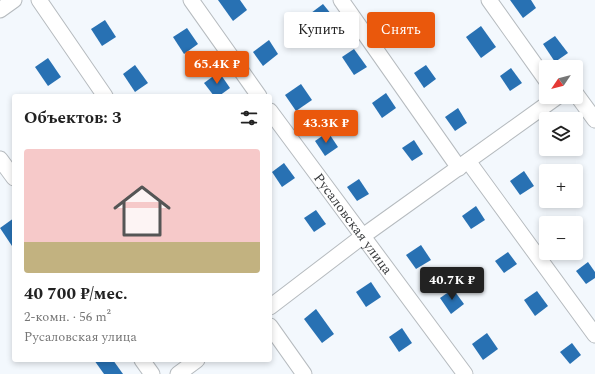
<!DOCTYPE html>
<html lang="ru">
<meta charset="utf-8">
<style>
body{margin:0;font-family:Spectral,serif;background:#f6f6f6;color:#222;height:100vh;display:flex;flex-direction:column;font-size:15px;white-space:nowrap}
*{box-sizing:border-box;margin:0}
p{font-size:13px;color:#767676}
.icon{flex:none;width:22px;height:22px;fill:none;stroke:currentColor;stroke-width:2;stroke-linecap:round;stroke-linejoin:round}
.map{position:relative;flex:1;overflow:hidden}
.drawer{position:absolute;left:12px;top:94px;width:260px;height:268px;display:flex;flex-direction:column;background:#fff;border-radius:4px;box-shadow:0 2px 6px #0003}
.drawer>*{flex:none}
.top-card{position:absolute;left:284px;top:12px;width:251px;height:36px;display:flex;gap:8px}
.needle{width:26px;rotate:235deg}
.fabs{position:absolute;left:539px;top:60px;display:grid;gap:8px}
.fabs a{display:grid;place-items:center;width:44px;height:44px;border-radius:4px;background:#fff;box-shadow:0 2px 6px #0003;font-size:20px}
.price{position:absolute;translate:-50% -34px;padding:0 9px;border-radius:4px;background:#ea580c;color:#fff;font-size:13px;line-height:26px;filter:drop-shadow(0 1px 2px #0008)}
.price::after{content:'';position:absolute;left:50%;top:24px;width:12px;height:9px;margin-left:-6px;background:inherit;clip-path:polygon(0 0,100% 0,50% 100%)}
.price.selected{background:#222;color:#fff}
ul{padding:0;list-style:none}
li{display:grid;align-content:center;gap:8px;height:212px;padding:0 12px}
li+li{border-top:1px solid #e0e0e0}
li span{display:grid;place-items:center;height:124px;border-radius:4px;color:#555}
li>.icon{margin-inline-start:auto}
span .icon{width:72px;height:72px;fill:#fffc;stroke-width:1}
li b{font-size:17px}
h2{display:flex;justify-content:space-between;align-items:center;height:48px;padding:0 12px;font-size:17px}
.tag{padding:0 14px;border-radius:4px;background:#fff;box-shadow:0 2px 6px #0003;font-size:14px;line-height:36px}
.tag.selected{background:#ea580c;color:#fff}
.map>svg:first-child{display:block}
.building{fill:#2871b3}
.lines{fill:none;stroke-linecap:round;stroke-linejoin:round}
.minor-casing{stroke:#b6bbbf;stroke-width:17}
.minor{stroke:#fff;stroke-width:15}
.labels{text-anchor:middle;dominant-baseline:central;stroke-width:4;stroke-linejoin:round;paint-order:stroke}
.street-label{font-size:14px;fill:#383a3c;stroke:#fff}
</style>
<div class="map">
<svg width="595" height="374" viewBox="0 0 595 374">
<rect width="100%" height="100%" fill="#f3f8fd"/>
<g class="building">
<path d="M218 0H240L247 10 233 21Z"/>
<path d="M510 0H531L536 8 523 18Z"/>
<path d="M323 4 336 20 323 29 311 13Z"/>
<path d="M105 20 116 37 102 46 91 29Z"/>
<path d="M481 26 496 47 481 58 466 37Z"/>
<path d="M187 28 198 44 184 54 173 37Z"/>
<path d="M555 36 568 53 555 62 543 44Z"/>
<path d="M269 40 278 54 263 66 253 52Z"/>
<path d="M354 49 367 67 354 75 342 57Z"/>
<path d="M48 58 61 77 48 86 35 67Z"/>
<path d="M135 65 148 83 135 92 123 74Z"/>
<path d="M426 65 436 79 424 88 414 73Z"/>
<path d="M511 68 522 83 510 91 500 76Z"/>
<path d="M219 72 230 88 219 96H214L204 83Z"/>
<path d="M301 84 312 100 296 111 285 95Z"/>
<path d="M386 93 396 108 382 118 372 103Z"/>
<path d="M458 108 467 123 455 131 445 117Z"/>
<path d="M328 132 338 147 325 156 315 141Z"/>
<path d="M414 140 423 154 412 161 402 148Z"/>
<path d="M284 163 295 178 282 187 272 172Z"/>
<path d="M524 171 534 186 520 195 510 181Z"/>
<path d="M359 179 369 194 357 201 347 187Z"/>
<path d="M476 206 485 220 471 229 462 216Z"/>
<path d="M316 210 326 224 314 232 304 218Z"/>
<path d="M14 218V249L0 228Z"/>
<path d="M421 245 431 260 416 269 406 255Z"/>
<path d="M508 252 517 264 504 273 495 261Z"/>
<path d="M588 262 595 272V278L586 284 576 271Z"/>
<path d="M371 282 381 297 366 307 356 292Z"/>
<path d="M453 289 464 304 451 314 440 298Z"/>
<path d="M537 291 548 306 535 316 524 300Z"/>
<path d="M316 309 334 334 322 343 304 319Z"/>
<path d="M402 328 412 343 399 352 389 337Z"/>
<path d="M487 333 498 349 483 360 472 344Z"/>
<path d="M572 343 581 355 570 364 560 352Z"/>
<path d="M94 360H113L123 374H104Z"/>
</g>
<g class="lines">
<g class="minor-casing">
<g id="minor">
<path d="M39 0 105 96"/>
<path d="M191 0 259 96"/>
<path d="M341 0 459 168"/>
<path d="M489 0 546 80"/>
<path d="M0 10 14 0"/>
<path d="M576 94 595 120"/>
<path id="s1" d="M270 111 465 374"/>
<path d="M0 159 14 178"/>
<path d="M468 161 595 335"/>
<path d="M270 307 363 236 557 97"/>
<path d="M270 326 304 374"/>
<path d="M142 360 152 374"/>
<path d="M178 374 197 360"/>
</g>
</g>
<use href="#minor" class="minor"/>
</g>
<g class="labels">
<g class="street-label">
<text stroke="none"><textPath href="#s1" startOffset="140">Русаловская улица</textPath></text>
</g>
</g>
</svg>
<div class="fabs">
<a><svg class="needle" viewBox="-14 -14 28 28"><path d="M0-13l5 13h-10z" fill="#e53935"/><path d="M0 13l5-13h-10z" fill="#767676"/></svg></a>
<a><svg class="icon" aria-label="layers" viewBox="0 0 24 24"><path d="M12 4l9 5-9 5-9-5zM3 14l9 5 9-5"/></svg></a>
<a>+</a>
<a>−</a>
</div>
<b class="price" style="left:217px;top:85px">65.4K ₽</b>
<b class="price" style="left:326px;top:144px">43.3K ₽</b>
<b class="price selected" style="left:452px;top:301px">40.7K ₽</b>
<div class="top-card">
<a class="tag">Купить</a>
<a class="tag selected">Снять</a>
</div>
<section class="drawer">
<h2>Объектов: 3<svg class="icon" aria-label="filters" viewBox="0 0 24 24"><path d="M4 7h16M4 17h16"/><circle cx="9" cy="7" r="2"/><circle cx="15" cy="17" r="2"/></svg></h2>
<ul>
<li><span style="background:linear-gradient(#f6c9c9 75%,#c2b280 0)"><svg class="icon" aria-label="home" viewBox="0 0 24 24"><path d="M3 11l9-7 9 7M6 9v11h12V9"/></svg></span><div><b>40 700 ₽/мес.</b><p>2-комн. · 56 m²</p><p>Русаловская улица</p></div></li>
</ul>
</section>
</div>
